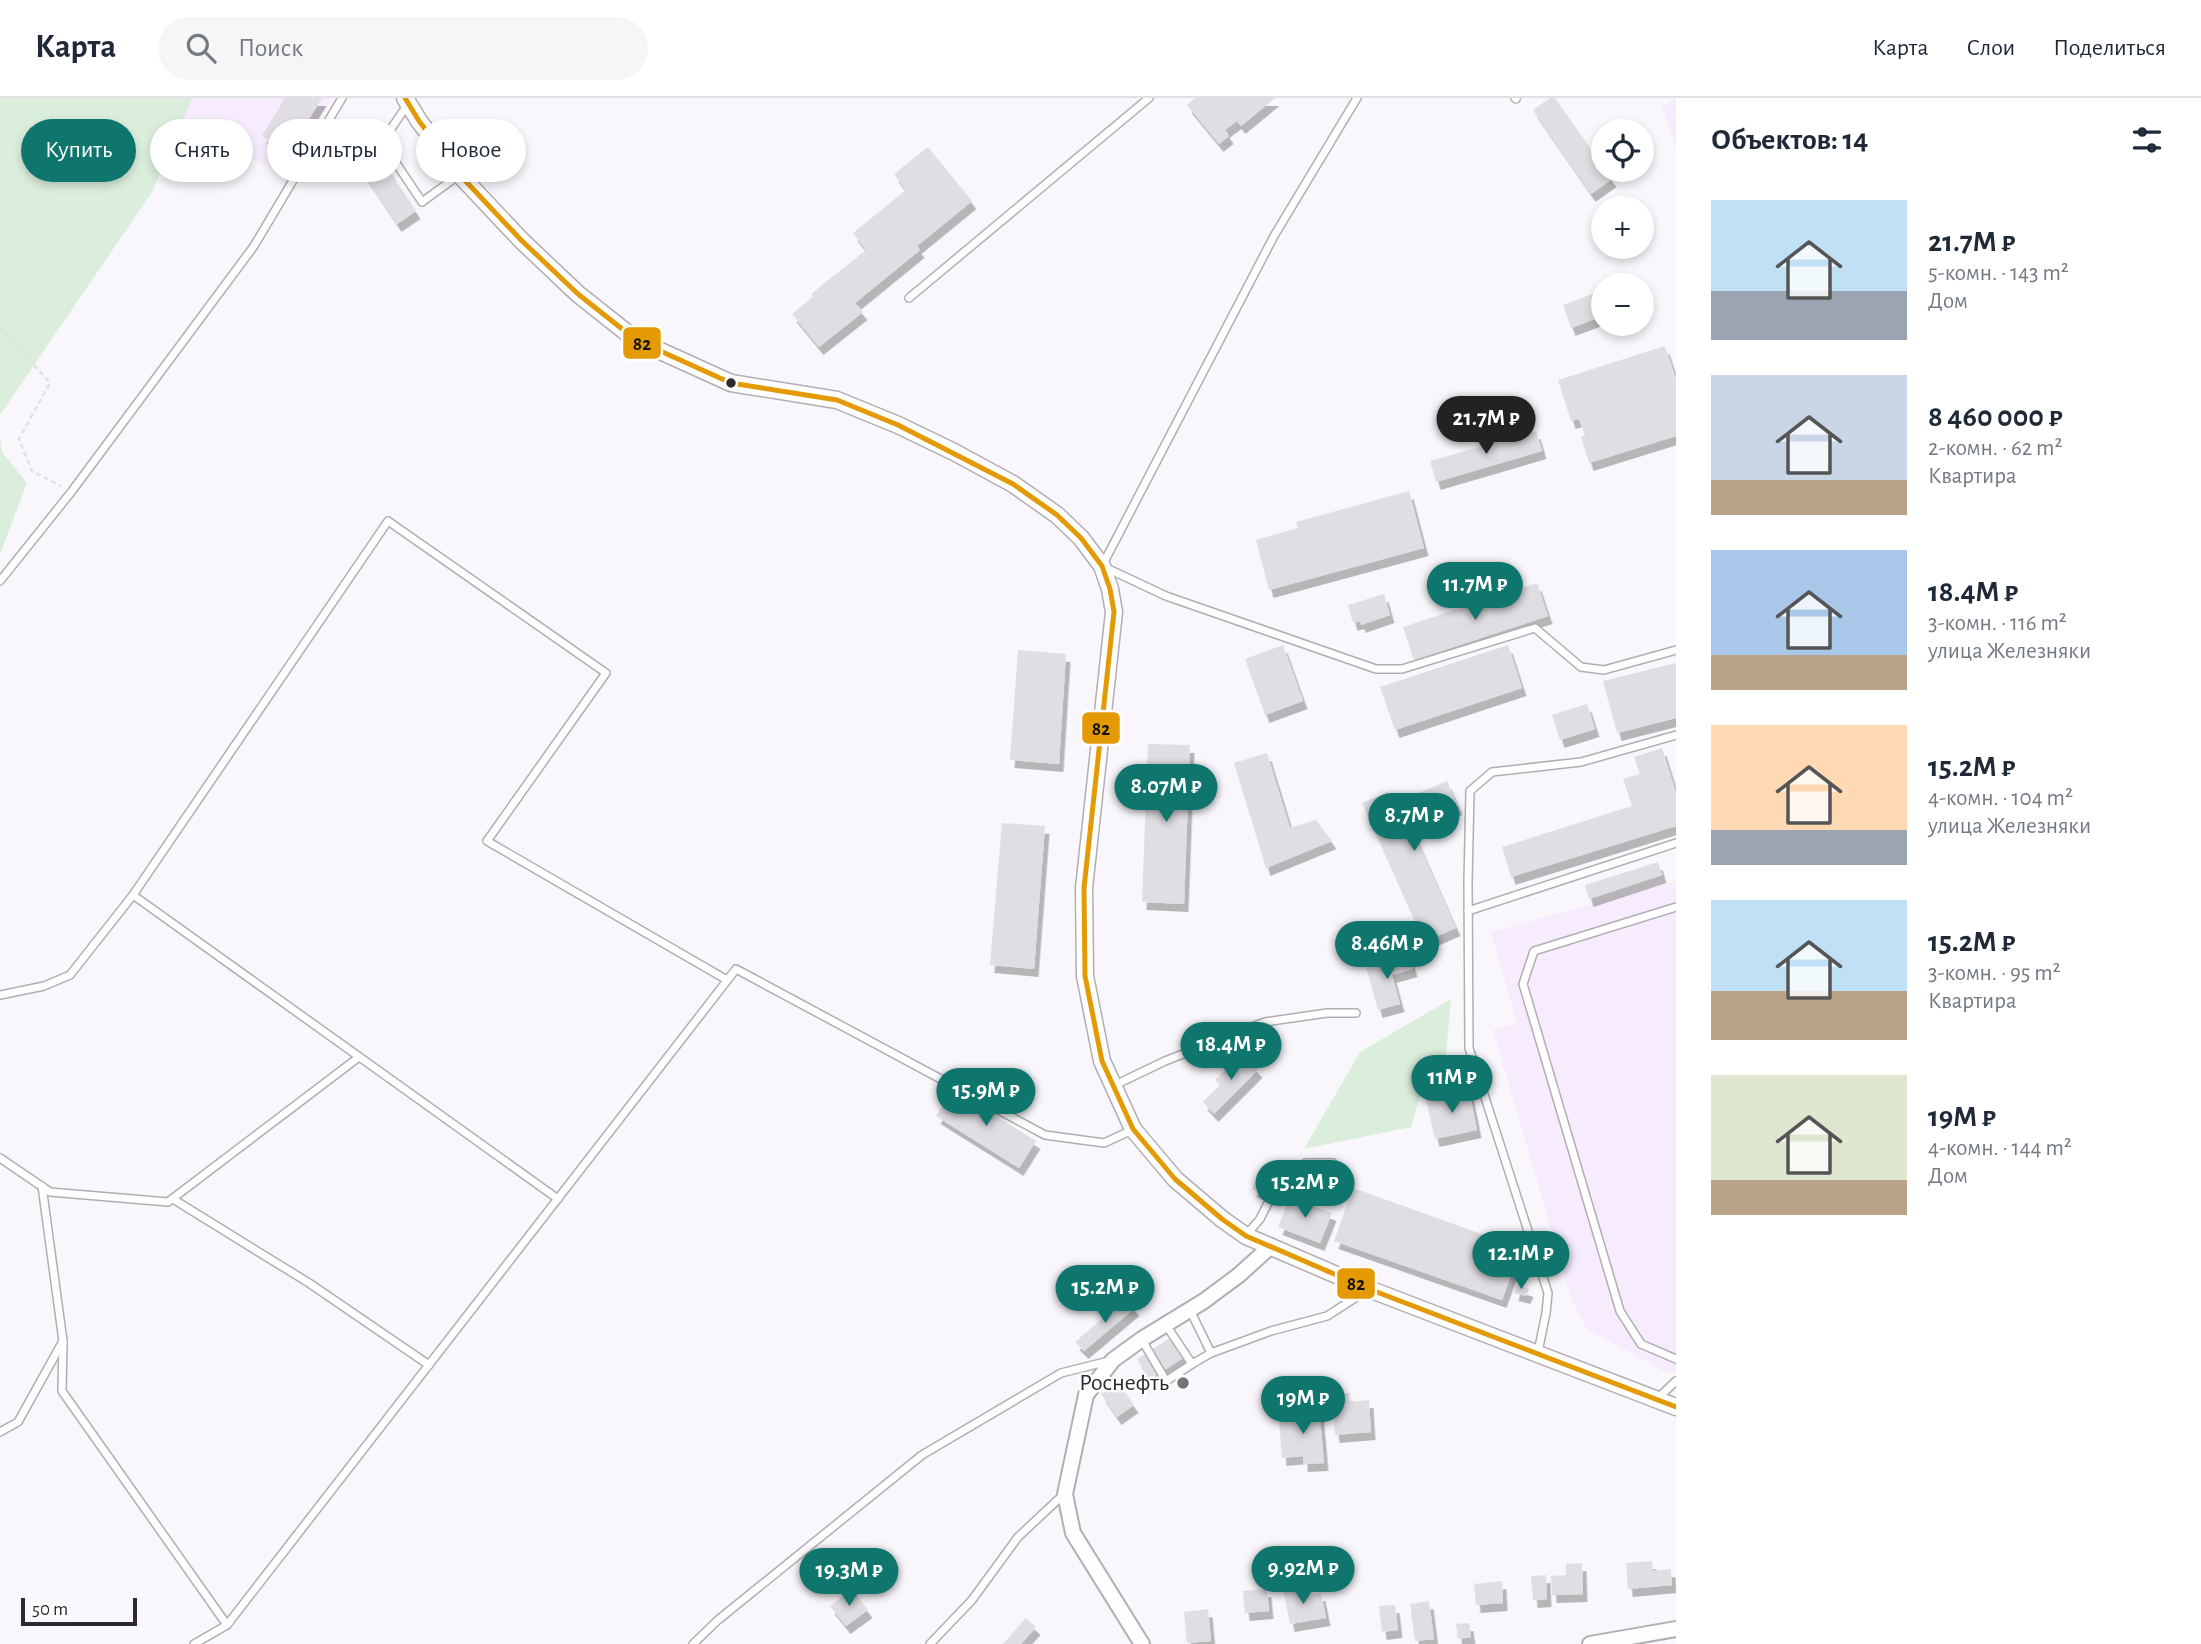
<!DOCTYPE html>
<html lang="ru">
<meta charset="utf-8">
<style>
body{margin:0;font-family:"Alegreya Sans",sans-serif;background:#f6f6f7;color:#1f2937;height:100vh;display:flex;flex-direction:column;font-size:26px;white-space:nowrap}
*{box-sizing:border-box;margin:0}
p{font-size:23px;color:#747a83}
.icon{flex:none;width:38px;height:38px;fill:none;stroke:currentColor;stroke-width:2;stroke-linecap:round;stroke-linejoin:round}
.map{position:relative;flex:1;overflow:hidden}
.details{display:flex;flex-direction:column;background:#fff;width:525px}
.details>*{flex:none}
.guide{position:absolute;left:21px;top:21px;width:665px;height:63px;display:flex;gap:14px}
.tools{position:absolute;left:1591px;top:21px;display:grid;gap:14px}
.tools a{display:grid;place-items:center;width:63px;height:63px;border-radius:50%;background:#fff;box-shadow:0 4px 10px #0003;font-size:35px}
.scale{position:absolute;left:21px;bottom:18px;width:116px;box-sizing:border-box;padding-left:7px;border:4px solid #2f2a31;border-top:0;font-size:19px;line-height:24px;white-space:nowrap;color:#2f2a31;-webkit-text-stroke:5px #fff;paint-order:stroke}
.price{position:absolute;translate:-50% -60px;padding:0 16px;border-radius:24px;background:#0f766e;color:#fff;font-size:23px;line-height:46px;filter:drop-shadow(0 2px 4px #0008)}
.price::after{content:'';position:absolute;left:50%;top:42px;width:21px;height:16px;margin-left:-10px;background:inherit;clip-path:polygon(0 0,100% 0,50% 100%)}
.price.on{background:#222;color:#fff}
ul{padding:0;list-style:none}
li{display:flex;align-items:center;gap:21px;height:175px;padding:0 35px}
li span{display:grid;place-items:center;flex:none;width:196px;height:140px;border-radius:0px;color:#555}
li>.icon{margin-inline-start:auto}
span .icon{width:84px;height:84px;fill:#fffc;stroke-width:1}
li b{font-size:30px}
h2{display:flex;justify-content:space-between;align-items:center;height:84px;padding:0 35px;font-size:30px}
.chip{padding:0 24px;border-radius:32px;background:#fff;box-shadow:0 4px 10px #0003;font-size:24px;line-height:63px}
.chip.on{background:#0f766e;color:#fff}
header{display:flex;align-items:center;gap:42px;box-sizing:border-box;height:98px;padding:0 35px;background:#fff;border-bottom:2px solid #e0e1e3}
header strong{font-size:33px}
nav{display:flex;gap:38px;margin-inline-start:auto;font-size:24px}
.search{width:490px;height:63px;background:#f6f6f7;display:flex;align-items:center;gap:18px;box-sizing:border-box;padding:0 24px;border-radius:38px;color:#747a83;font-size:26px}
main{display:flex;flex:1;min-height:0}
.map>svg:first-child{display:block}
.built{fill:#f6ecfd}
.green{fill:#dbeedc}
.building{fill:#e1dee3;filter:url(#shadow)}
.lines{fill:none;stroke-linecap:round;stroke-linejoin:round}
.service-casing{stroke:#b1aeb3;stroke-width:10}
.minor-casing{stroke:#b1aeb3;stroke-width:18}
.tertiary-casing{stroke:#b1aeb3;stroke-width:19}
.path{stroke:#e1e0e2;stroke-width:2.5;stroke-dasharray:5 3.5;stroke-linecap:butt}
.service{stroke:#fefefe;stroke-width:7}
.minor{stroke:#fefefe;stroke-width:14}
.tertiary{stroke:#fefefe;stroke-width:16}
.bus-1-casing{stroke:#fff;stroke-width:10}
.bus-1{stroke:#e39a05;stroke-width:5}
.bus-dot{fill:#2f2a31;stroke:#fff;stroke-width:2.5}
.poi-dot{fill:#767278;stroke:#fff;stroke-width:2.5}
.labels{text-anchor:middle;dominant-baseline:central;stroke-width:5;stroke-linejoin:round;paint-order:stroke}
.poi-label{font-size:24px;fill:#2f2a31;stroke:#fff;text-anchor:end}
.line-badge{stroke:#fff;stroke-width:2.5}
.pale-badge-label{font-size:19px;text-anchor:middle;font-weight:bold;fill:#111}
</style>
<header>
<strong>Карта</strong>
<div class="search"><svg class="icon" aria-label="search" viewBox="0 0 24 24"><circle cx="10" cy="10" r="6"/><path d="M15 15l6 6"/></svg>Поиск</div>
<nav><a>Карта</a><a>Слои</a><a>Поделиться</a></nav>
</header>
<main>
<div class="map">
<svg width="1676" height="1546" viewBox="0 0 1676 1546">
<defs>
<filter id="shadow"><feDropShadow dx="4.5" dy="8" stdDeviation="0" flood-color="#0004"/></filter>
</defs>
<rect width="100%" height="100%" fill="#f9f7fb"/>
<g class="built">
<path d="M184 0H332L284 76 170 22Z"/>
<path d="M1674 0H1676V50L1662 10Z"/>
<path d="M1676 783V1276L1668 1275 1587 1231 1572 1202 1493 932 1517 925 1491 834Z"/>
</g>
<g class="green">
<path d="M0 0H192L152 94 0 317Z"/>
<path d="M0 338 2 354 27 385 0 456Z"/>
<path d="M1451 901 1443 990 1420 998 1411 1029 1304 1051 1360 954Z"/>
</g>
<g class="building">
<path d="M285 0H322L289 54 262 38Z"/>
<path d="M1195 0H1275L1241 28 1237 23 1225 32 1229 38 1219 46 1187 7Z"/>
<path d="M1550 0H1555L1603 68V72H1605L1612 81 1591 96 1533 12Z"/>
<path d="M360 28 416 113 397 126 340 41Z"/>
<path d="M928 49 972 103 917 148 920 152 855 205 863 214 819 249 792 216 813 199 811 196 866 152 853 135 906 92 894 76Z"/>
<path d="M1631 182 1633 187H1617Z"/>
<path d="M1603 192V218L1571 230 1563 207Z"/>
<path d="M1665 248 1676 281V338L1589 365 1581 339 1585 338 1579 321 1571 323 1558 282Z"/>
<path d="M1536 333 1542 353 1436 384 1430 363Z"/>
<path d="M1409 393 1424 450 1269 492 1256 442 1298 430 1296 424Z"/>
<path d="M1537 485 1548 518 1414 562 1403 529Z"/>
<path d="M1384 496 1390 517 1361 527 1360 523 1353 525 1348 507Z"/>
<path d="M1283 547 1303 603 1265 617 1245 561Z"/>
<path d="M1508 547 1522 590 1395 632 1380 589Z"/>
<path d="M1018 552 1066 556 1059 666 1010 662Z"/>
<path d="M1676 565V620L1617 635 1603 583Z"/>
<path d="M1587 606 1595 631 1560 642 1552 617Z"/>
<path d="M1148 646 1190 647 1184 806 1142 804Z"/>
<path d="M1662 650 1676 695V728L1511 779 1502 749 1632 708 1623 681 1640 676 1634 659Z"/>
<path d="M1267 655 1290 730 1316 722 1332 743 1266 770 1234 665Z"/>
<path d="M1447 683 1458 709 1411 729 1456 830 1424 844 1362 705 1388 694 1393 706Z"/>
<path d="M1002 725 1045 728 1034 871 990 867Z"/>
<path d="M1658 764 1662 777 1589 801 1585 787Z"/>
<path d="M1409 857 1413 871 1392 877 1400 906 1378 912 1366 869Z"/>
<path d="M1242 955 1258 972 1214 1016 1203 1004 1220 987 1215 982Z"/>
<path d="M953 991 1036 1043 1019 1070 936 1018Z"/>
<path d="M1469 992 1477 1032 1435 1041 1426 1002Z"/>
<path d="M1259 1074 1273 1080 1266 1097 1252 1091Z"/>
<path d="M1353 1090 1521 1150 1502 1202 1334 1143Z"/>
<path d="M1290 1099 1332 1115 1320 1145 1278 1129Z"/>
<path d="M1516 1187 1529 1191 1526 1198 1514 1195Z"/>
<path d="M1126 1200 1135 1210 1084 1253 1075 1244Z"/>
<path d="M1175 1237 1188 1257 1150 1281 1137 1261Z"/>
<path d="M1118 1284 1134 1307 1117 1319 1101 1296Z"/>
<path d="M1349 1295 1350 1304 1369 1302 1371 1334 1335 1337 1331 1296Z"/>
<path d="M1319 1309 1324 1365 1303 1366V1358L1282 1360 1279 1321 1299 1319V1310Z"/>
<path d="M1652 1463 1653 1473 1671 1471 1672 1487 1628 1491 1626 1465Z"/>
<path d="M1582 1465 1583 1496 1552 1497 1551 1478 1566 1477V1466Z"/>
<path d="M1546 1477 1547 1501 1533 1502 1531 1478Z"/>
<path d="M1502 1483 1503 1505 1476 1507 1474 1486Z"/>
<path d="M1299 1488 1301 1499 1321 1495 1326 1520 1290 1526 1283 1491Z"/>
<path d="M852 1491 868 1512 846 1528 830 1508Z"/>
<path d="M1267 1491 1269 1513 1245 1515 1243 1493Z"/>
<path d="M1429 1503 1434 1541 1415 1543 1410 1506Z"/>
<path d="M1395 1507 1398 1532 1382 1534 1379 1508Z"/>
<path d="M1208 1511 1211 1543 1187 1545 1184 1514Z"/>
<path d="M1026 1520 1036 1529 1021 1546H1003Z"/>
<path d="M1469 1525 1471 1539 1458 1541 1456 1526Z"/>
</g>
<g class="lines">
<g class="service-casing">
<g id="service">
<path d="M1357 0 1274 138 1102 468 1166 498 1376 571H1402L1535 530 1581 569 1604 572 1676 552"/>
<path d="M1515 0 1516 1"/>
<path d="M408 6 382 44 422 104 459 77"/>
<path d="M909 200 1149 0"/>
<path d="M0 483 72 393 254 148 342 0"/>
<path d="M1676 809 1534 853 1523 886 1620 1213 1641 1246 1676 1261"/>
<path d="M1468 813 1676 745"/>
<path d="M0 897 44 888 70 877 133 797"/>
<path d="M1113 988 1165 963 1265 924 1327 915H1356"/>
<path d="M0 1060 50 1094 168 1104 359 959"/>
<path d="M42 1088 63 1243 62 1293 227 1527"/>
<path d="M173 1101 309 1185 429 1267"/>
<path d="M558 1101 133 797 388 423 606 575 487 743 727 882"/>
<path d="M1246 1137 1260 1121 1280 1081 1306 1065H1333"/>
<path d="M1190 1212 1211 1255"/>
<path d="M1166 1227 1192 1266 1211 1255 1271 1233 1327 1218 1369 1191"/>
<path d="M1142 1242 1166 1283 1192 1266"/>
<path d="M1538 1254 1546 1215 1548 1195 1469 950 1468 784 1470 693 1492 674 1581 664 1676 637"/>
<path d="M1657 1301 1676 1283"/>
<path d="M0 1334 18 1324 63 1243"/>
<path d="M194 1546 227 1527 736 871 1045 1037 1104 1045 1132 1032"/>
<path d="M693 1546 718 1522 922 1357 1061 1275 1109 1263"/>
<path d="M930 1546 972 1502 1018 1439 1064 1396"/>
</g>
</g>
<g class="minor-casing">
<g id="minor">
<path d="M1142 1546 1073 1435 1065 1396 1086 1297 1113 1262 1142 1241 1204 1203 1239 1177 1271 1148"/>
<path d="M1590 1546 1676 1531"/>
</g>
</g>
<g class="tertiary-casing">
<path id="tertiary" d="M405 0 419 23 459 76 521 142 578 196 636 242 731 285 837 302 898 327 954 354 1013 386 1057 417 1081 440 1102 468 1110 491 1114 514 1084 790 1085 878 1102 963 1133 1031 1175 1081 1222 1121 1246 1138 1369 1191 1676 1309"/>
</g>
<path class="path" d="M0 229 50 285 19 341 32 373 61 388"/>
<use href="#service" class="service"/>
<use href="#minor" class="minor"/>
<use href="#tertiary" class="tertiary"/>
<g class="bus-1-casing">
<path id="bus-1" d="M405 0 419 23 459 76 521 142 578 196 636 242 731 285 837 302 898 327 1013 386 1057 417 1081 440 1102 468 1110 491 1114 514 1084 790 1085 878 1102 963 1133 1031 1175 1081 1222 1121 1246 1138 1369 1191 1676 1309"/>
</g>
<use href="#bus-1" class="bus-1"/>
</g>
<circle class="bus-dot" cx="731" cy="285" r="6"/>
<circle class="poi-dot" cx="1183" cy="1285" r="7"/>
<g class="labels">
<g class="poi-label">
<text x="1169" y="1285">Роснефть</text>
</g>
</g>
<g class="line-badge">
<rect x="622" y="228" width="40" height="34" rx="7" fill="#e39a05"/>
<rect x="1081" y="613" width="40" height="34" rx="7" fill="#e39a05"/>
<rect x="1336" y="1169" width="40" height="33" rx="7" fill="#e39a05"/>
</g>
<g class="pale-badge-label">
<text x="642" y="252">82</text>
<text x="1101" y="637">82</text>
<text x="1356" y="1192">82</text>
</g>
</svg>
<div class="tools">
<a><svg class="icon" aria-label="locate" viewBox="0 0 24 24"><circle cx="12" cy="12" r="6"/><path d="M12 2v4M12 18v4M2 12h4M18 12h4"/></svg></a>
<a>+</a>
<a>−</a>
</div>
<div class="scale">50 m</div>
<b class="price on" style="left:1486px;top:358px">21.7M ₽</b>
<b class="price" style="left:1475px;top:524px">11.7M ₽</b>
<b class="price" style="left:1166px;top:726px">8.07M ₽</b>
<b class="price" style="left:1414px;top:755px">8.7M ₽</b>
<b class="price" style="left:1387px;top:883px">8.46M ₽</b>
<b class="price" style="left:1231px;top:984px">18.4M ₽</b>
<b class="price" style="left:1452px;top:1017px">11M ₽</b>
<b class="price" style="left:986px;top:1030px">15.9M ₽</b>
<b class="price" style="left:1305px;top:1122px">15.2M ₽</b>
<b class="price" style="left:1521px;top:1193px">12.1M ₽</b>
<b class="price" style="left:1105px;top:1227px">15.2M ₽</b>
<b class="price" style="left:1303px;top:1338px">19M ₽</b>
<b class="price" style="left:1303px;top:1508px">9.92M ₽</b>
<b class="price" style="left:849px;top:1510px">19.3M ₽</b>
<div class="guide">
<a class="chip on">Купить</a>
<a class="chip">Снять</a>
<a class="chip">Фильтры</a>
<a class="chip">Новое</a>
</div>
</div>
<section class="details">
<h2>Объектов: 14<svg class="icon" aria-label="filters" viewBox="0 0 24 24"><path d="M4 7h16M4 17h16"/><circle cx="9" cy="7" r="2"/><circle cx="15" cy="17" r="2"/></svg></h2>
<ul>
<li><span style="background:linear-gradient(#bfe0f5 65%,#9aa5b1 0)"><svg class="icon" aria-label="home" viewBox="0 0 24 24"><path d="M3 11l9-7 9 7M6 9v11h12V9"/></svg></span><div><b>21.7M ₽</b><p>5-комн. · 143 m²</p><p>Дом</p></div></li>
<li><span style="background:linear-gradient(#c9d6e8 75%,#b9a48a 0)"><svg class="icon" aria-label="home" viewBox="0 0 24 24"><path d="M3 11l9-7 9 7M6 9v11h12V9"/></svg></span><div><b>8 460 000 ₽</b><p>2-комн. · 62 m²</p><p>Квартира</p></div></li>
<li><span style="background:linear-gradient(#a9c7e8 75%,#b9a48a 0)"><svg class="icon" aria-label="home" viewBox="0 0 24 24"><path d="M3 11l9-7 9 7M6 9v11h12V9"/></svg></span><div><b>18.4M ₽</b><p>3-комн. · 116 m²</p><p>улица Железняки</p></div></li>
<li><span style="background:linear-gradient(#ffd9b3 75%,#9aa5b1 0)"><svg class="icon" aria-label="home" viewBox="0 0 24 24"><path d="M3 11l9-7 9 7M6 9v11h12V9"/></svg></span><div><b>15.2M ₽</b><p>4-комн. · 104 m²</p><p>улица Железняки</p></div></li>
<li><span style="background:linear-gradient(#bfe0f5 65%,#b9a48a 0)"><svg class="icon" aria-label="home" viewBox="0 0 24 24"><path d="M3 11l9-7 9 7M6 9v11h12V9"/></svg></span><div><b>15.2M ₽</b><p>3-комн. · 95 m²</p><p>Квартира</p></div></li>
<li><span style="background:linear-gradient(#dfe7d0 75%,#b9a48a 0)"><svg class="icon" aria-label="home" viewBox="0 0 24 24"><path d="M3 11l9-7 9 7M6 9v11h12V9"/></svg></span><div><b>19M ₽</b><p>4-комн. · 144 m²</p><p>Дом</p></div></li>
</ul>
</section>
</main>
